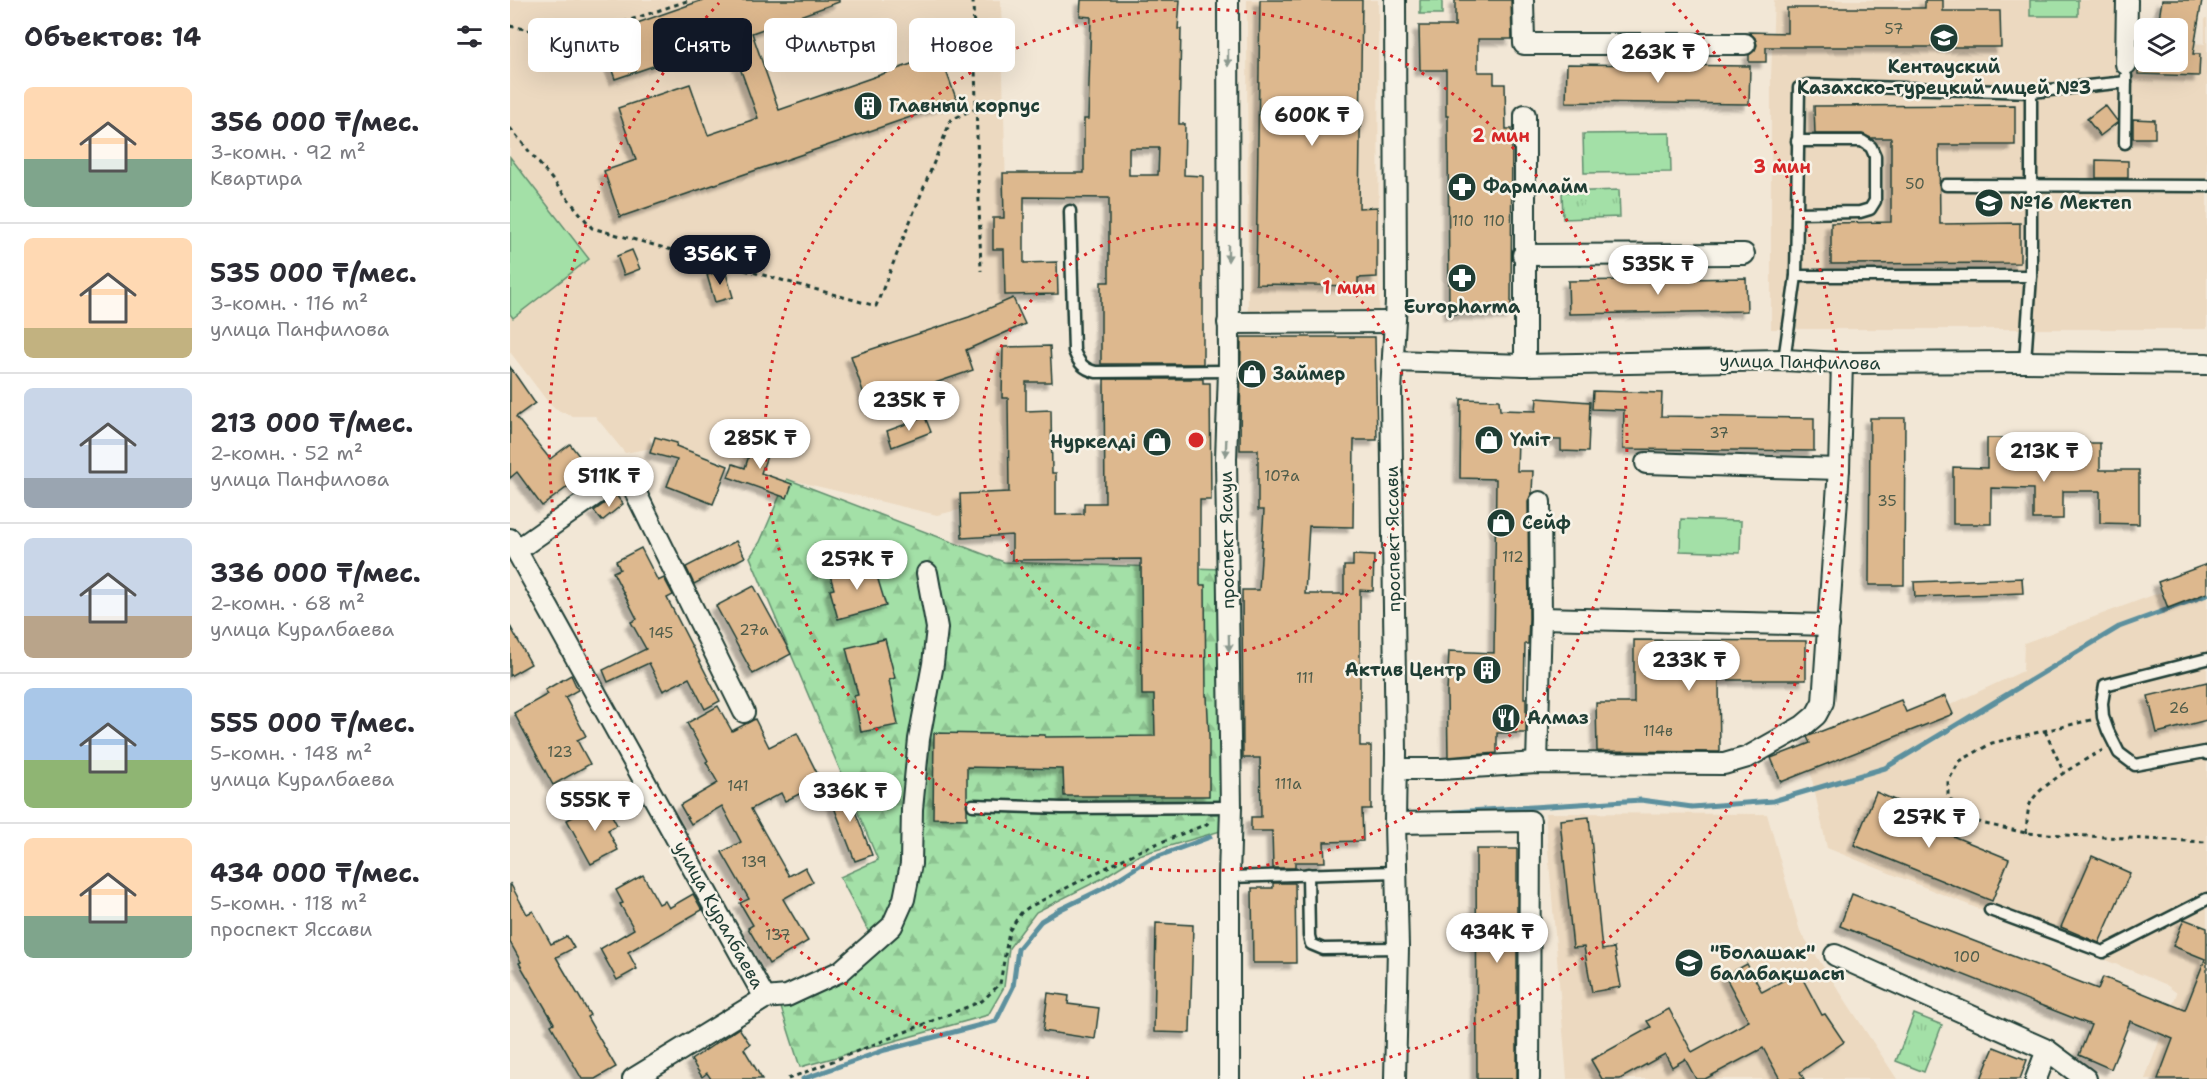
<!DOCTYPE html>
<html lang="ru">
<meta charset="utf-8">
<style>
body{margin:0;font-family:"Shantell Sans",sans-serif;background:#f7f7f7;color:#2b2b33;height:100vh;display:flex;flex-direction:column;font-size:22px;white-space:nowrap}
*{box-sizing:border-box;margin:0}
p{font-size:20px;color:#7c7c81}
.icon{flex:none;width:33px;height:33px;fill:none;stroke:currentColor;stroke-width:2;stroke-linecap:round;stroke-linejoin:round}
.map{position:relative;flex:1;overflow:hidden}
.side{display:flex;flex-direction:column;background:#fff;width:510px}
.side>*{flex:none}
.banner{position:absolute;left:18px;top:18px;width:570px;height:54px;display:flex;gap:12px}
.controls{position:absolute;left:1624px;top:18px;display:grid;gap:12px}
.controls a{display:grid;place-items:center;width:54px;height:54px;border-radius:9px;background:#fff;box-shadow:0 6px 24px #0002;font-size:30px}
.price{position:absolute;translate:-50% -51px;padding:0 14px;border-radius:21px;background:#fff;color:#222;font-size:20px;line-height:39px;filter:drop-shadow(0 2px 3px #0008)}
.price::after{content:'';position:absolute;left:50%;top:36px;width:18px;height:14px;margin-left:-9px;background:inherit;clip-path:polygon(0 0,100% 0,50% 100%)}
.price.active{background:#111827;color:#fff}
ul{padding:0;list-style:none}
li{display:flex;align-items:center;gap:18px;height:150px;padding:0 24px}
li+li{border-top:2px solid #e1e1e2}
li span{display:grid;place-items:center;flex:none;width:168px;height:120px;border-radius:9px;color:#555}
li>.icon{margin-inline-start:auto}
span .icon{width:72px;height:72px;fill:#fffc;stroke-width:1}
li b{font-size:26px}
h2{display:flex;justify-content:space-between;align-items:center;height:72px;padding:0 24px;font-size:26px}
.pill{padding:0 21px;border-radius:9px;background:#fff;box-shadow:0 6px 24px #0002;font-size:21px;line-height:54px}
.pill.active{background:#111827;color:#fff}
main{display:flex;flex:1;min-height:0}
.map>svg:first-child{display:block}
.built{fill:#ecd9c0}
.grass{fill:url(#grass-tufts);stroke:#618e6e;stroke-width:1.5}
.forest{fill:url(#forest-firs);stroke:#618e6e;stroke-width:1.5}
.garden{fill:#a3e0a7;stroke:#618e6e;stroke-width:1.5}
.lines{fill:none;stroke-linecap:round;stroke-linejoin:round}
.stream{stroke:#5b909e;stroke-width:5}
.building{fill:#ddb88e;stroke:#1f3d34;stroke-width:1.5;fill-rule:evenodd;filter:url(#shadow)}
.service-casing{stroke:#1f3d34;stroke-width:15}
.minor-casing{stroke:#1f3d34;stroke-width:24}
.path{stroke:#1f3d34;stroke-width:3;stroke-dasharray:4.5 4.5;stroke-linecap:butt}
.service{stroke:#f7f3e8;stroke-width:10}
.minor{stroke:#f7f3e8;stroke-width:20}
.oneway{fill:#8b988e}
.ring{fill:none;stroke:#d62828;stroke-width:3;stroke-dasharray:3 6}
.labels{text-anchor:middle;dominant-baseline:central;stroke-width:5;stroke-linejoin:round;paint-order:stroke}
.number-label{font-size:15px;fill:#4e5c4a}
.poi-label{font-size:18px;font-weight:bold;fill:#1f3d34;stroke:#f7f3e8;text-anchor:start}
.street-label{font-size:18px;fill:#1f3d34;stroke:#f7f3e8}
.centre{fill:#d62828;stroke:#f7f3e8;stroke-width:3}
.ring-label{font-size:18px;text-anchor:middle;font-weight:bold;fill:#d62828;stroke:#f7f3e8;stroke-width:5;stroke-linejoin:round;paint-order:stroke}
</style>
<main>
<section class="side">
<h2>Объектов: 14<svg class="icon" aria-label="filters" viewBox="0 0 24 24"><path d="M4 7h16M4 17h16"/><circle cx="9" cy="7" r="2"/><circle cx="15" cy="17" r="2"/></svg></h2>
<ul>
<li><span style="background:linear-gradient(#ffd9b3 60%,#7fa58c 0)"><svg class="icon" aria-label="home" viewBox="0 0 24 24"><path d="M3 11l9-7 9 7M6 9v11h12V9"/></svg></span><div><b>356 000 ₸/мес.</b><p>3-комн. · 92 m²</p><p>Квартира</p></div></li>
<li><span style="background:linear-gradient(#ffd9b3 75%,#c2b280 0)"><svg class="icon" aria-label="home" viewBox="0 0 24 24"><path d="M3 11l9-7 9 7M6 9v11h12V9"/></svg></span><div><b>535 000 ₸/мес.</b><p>3-комн. · 116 m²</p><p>улица Панфилова</p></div></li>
<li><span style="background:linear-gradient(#c9d6e8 75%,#9aa5b1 0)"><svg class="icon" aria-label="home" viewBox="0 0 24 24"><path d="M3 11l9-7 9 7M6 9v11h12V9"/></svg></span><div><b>213 000 ₸/мес.</b><p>2-комн. · 52 m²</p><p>улица Панфилова</p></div></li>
<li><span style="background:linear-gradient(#c9d6e8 65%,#b9a48a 0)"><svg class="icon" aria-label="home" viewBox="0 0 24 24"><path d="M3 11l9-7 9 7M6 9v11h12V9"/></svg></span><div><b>336 000 ₸/мес.</b><p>2-комн. · 68 m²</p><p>улица Куралбаева</p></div></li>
<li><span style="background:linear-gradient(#a9c7e8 60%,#8fb573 0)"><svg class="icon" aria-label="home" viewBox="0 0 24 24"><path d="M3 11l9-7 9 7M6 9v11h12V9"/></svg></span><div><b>555 000 ₸/мес.</b><p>5-комн. · 148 m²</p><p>улица Куралбаева</p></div></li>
<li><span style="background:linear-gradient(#ffd9b3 65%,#7fa58c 0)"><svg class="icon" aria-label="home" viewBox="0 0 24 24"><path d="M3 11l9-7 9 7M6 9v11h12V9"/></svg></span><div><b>434 000 ₸/мес.</b><p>5-комн. · 118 m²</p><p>проспект Яссави</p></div></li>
</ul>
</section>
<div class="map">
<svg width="1697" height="1079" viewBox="0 0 1697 1079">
<defs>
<pattern id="grass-tufts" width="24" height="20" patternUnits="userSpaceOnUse" patternTransform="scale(1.5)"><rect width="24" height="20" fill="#a3e0a7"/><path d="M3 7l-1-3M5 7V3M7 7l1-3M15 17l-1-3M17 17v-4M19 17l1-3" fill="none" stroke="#8cc190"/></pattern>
<pattern id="forest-firs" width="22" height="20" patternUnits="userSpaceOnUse" patternTransform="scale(1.5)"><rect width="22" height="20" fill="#a3e0a7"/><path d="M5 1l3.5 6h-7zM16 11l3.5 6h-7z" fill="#8cc190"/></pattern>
<filter id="shadow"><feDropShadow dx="-5.5" dy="5.5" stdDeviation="1.5" flood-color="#0004"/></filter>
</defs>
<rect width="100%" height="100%" fill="#f2e7d6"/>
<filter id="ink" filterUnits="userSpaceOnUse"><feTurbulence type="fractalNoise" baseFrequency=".0167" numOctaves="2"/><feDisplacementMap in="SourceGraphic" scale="12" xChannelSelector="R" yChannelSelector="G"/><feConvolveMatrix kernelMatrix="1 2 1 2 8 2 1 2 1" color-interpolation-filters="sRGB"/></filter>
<g filter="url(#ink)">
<g class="built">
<path d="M0 0H491L504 497 427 515 277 479 268 500 255 490 233 469 140 437 142 448 115 453 85 416H62L45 409 38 402 0 352Z"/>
<path d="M737 0H868L869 318H738Z"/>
<path d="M1264 0H1605L1608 76H1622L1625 38 1635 39V62H1668V42L1695 44V18H1697V329H1261V76Z"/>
<path d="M1697 575V1079H1635L1667 993 1655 984 1317 848 1300 770 1513 671 1514 643Z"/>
<path d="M1035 813 1257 814 1290 931 1387 1079H1057Z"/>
</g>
<g class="grass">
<rect x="910" y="0" width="22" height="14"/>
<path d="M1109 190 1110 217 1053 219 1052 192Z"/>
<path d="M1404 1014 1432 1025 1414 1072 1386 1061Z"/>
</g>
<path class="forest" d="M277 479 494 562 712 569 714 830 629 855 591 879 526 912 499 948 494 987 478 1015 290 1067 267 995 365 944 330 877 368 860 240 557 250 542Z"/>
<g class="garden">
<rect x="1520" y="0" width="48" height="16"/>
<path d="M1160 133 1161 172 1074 173 1073 134Z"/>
<path d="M0 157 79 259 3 318 0 314Z"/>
<path d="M1171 519 1231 521 1230 553 1170 551Z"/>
</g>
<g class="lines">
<g class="stream">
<path d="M943 812 1131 800 1182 807 1263 801 1375 768 1609 627 1697 595"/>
<path d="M293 1079 375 1050 486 1021 503 987 508 949 531 921 551 909 592 889 638 860 700 837"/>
</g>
</g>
<g class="building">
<path d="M193 0H329V2L242 33 269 110 430 54 447 101 110 217 94 171 126 160 108 108 180 84 198 135 248 118 220 40 105 79 90 36Z"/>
<path d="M571 0H670L668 29H671L669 124H675L674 175 693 176V364H591V282H599V198L514 197V263L547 262 548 294 495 295 494 249H483V218H494L493 173H574V119H578L581 17 570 16ZM619 148H649L648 175H619Z"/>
<path d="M750 0H852L849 208 867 207V277L848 278V286L746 284Z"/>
<path d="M945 0H1001L1002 39H968V72H984V84H995L996 129H1002L1001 314H939L938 116H936V70H910L909 26H945Z"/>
<path d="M1415 0H1433V11H1490L1491 47H1256V62H1239V55L1245 50 1247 45 1245 38 1239 32 1277 33V8H1415Z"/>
<path d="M1652 0H1692L1683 54H1690L1689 76 1628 74V62H1668V28L1648 25Z"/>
<path d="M1057 64 1240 66 1239 104 1056 102Z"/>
<path d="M1505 105V145H1429L1430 224 1510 223V263L1321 264V223L1381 222V138H1361L1352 134H1305L1304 106Z"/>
<path d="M1595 105 1608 122 1590 136 1577 119Z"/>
<path d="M1623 119 1645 120V138H1623Z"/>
<path d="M1586 160 1618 161V178H1586Z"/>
<path d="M122 250 130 269 114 275 107 256Z"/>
<path d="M215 270 223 297 205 302 197 275Z"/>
<path d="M1236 278 1237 311 1059 314 1058 281Z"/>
<path d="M503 298 515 324 456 350 463 370 358 406 341 356 459 317Z"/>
<path d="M731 337H865L867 440H844L843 527 799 526 795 594H834V566H843V555L864 556 863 591 850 590V746H861V809H852L853 841 814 842 815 862H785V868H763L762 831H741V817H751L750 758H733L732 590H749L754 510H748V450H730Z"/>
<path d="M540 346 542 382H516V411L541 410 542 473H546V515L574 514V503H595L594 379H693V383H700L701 500H690V585H695L696 696H697L699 736V796H554L553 769 457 767V819L423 818 424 733 535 735V737L645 736 644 695H632L631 559 502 560V535L452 538 450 494 499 492 498 398H492L493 347Z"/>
<path d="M0 367 25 403 6 417 40 459 60 444 80 470 32 506 7 472 0 478Z"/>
<path d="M1083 391 1152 393 1151 416 1304 418V451L1113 449 1114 410 1082 409Z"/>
<path d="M1027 398 1080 402 1078 452 1051 451V440L1008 439 1007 471H1023L1022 493 1018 502 1019 618 1018 644H1015L1014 698H1016V733H987V753L938 757 937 693 939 651 984 653 986 479 950 478 951 399 989 400 990 410 1026 411Z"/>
<path d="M415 417 421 432 382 447 377 431Z"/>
<path d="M1360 418H1395L1394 585H1359Z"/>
<path d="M246 434 263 439 251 473 282 484 277 498 218 477 223 464 235 468Z"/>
<path d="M145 437 167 443 166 446 218 466 203 504 157 486 167 460 140 453Z"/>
<path d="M1477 438H1517V467H1555V443H1590V470H1629V524L1590 523V491H1553V519H1523V489L1481 488V524H1443V467L1477 468Z"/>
<path d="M106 495 113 504 92 521 84 511Z"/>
<path d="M226 541 235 557 184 584 176 567Z"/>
<path d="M131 548 148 581 154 578 163 595 157 598 210 701 195 709 179 678 153 691 139 663 98 682 93 670 136 649 121 622 127 619 103 572 110 569 106 561Z"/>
<path d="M363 563 376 606 328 619 320 590 324 589 320 575Z"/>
<path d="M1697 564V593L1658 608 1648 582Z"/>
<path d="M1512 578 1513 593 1405 597 1404 582Z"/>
<path d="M244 586 281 654 243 674 206 606Z"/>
<path d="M0 626 21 664 0 676Z"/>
<path d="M375 639 385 678 379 680 388 725 351 732 344 696 348 695 336 648Z"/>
<path d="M1124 640 1296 641V680H1209L1210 752 1087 751 1086 703H1124Z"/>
<path d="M61 675 68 690 55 697 76 736 67 740 80 764 43 785 4 713 38 694 35 690Z"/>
<path d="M1697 682V720L1647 733 1638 696Z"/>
<path d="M1435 696 1443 714 1271 782 1261 758 1300 743 1297 737 1299 736 1391 700 1396 712Z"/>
<path d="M208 706 222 731 245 719 259 747 287 733 312 783 275 801 271 793 241 809 279 876 295 867 303 882 273 899 298 941 259 964 238 928 243 925 230 903 239 899 212 852 231 842 212 806 181 824 170 805 208 783 196 762 198 761 177 723Z"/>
<path d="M335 785 362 855 345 861 318 792Z"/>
<path d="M1366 792 1405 809 1401 819 1499 859 1482 901 1344 845Z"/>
<path d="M94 801 107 825 98 830 108 850 81 864 57 820Z"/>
<path d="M1079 817 1092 950 1104 948 1111 987 1082 992 1074 947 1063 948 1050 820Z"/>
<path d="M966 849H1007V1079H967Z"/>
<path d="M1582 856 1620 873 1589 943 1551 927Z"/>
<path d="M133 875 149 904 155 901 159 908 183 894 192 910 118 952 127 969 107 980 90 949 124 929 110 904 113 903 106 890Z"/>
<path d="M0 883 17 914 23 911 41 944 57 936 64 948 46 957 80 1015 77 1017 106 1067 85 1079H72L41 1025 44 1023 9 963 11 962 0 942Z"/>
<path d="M763 883H785L786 963H743L742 888H763Z"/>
<path d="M1342 894 1588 989 1593 977 1675 1010 1695 959 1663 946 1674 919 1697 928V1079H1648L1663 1039 1620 1021 1601 1069 1569 1055 1581 1025 1330 926Z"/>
<path d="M646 923 683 925 680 1033 644 1032Z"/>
<path d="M1237 964 1252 992 1289 972 1312 1015 1315 1014 1334 1042 1290 1072 1294 1079H1270L1253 1048 1195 1079H1186L1175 1059 1162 1067 1155 1054 1110 1079H1092L1081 1060 1141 1027 1137 1021 1159 1009 1182 1052 1239 1021 1215 976Z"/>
<path d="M538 993 559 996 558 1004 589 1008 585 1039 533 1031Z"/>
<path d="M229 1028 240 1044 234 1049 252 1079H201L197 1073 192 1077 181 1060Z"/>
<path d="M1484 1047 1517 1060 1510 1079H1471Z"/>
</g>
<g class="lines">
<g class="service-casing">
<g id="service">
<path d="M1615 143 1616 76"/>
<path d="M1436 185 1697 186"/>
<path d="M560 211 564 351C569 363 573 369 586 372L719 371"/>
<path d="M1287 213 1350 212 1360 209 1365 201V156L1361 147 1352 141H1287"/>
<path d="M1286 276H1521"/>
<path d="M1274 360 1286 276 1289 88 1297 85 1521 92 1616 82"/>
<path d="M1515 362 1521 276V92"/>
<path d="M1697 659 1595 685 1592 703 1593 717 1598 731 1609 753 1625 765 1695 752 1697 754"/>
<path d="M463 805 552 808 721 807"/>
<path d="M798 874 799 936 801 944 813 949 888 948"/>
<path d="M719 877 886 872"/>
<path d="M1480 910 1593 952 1697 899"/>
</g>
</g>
<g class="minor-casing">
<g id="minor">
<path d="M718 0 719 371 716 459 721 807 719 877V1079"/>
<path d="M885 0 886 301 881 392 886 753 885 823 888 948 885 1079"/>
<path d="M1013 0 1014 44H1235"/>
<path d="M1616 64 1617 0"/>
<path d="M1015 115V365"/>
<path d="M1013 255 1234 254"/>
<path d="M718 323 884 322"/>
<path d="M883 361 1015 365 1274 360 1332 363 1515 362 1697 364"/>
<path d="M1136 463 1329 469"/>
<path d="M0 539 255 998"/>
<path d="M7 550 116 473 234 712"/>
<path d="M1031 618 1319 625"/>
<path d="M1027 763 1031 618 1030 502"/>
<path d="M885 769H931L1027 763 1214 764 1238 757 1293 726 1306 715 1313 702 1329 469 1332 363"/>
<path d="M885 823 1020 821 1019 1079"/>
<path d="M1325 955 1537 1050 1576 1079"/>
<path d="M123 1079 255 998 277 996 331 971 382 926 394 899 401 864 402 809 409 739 423 664 427 628 417 573"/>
<path d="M1526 1079 1537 1050"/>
</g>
</g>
<g class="path">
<path d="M463 0 471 271"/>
<path d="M0 26 63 39 180 0"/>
<path d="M0 128 82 228 366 306 441 120 466 108"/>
<path d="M1581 720 1482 743 1450 761 1438 781V796L1449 812 1471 823 1516 833 1697 842"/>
<path d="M1535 731 1554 773"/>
<path d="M1516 833C1517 824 1517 812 1520 804 1527 786 1576 759 1593 750"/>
<path d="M278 1079 472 1001 490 984 499 931 511 913 519 907 631 850 697 824 699 820"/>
</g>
<use href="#service" class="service"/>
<use href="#minor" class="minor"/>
</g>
<defs><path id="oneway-solid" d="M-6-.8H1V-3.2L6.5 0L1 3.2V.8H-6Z" transform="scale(1.5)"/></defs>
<g class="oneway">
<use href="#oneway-solid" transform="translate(718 58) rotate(90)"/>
<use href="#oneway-solid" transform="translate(718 253) rotate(90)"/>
<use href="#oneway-solid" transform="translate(716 448) rotate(92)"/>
<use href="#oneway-solid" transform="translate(719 643) rotate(89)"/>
</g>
</g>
<g class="ring">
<circle cx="686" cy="440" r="216"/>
<circle cx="686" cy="440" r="431"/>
<path d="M579 1078A647 647 0 0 1 209 3M1163 3A647 647 0 0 1 793 1078"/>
</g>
<defs>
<g id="school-disc" transform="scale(1.5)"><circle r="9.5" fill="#1f3d34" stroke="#f7f3e8"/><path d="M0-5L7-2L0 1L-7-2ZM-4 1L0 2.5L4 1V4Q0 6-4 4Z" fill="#fff"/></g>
<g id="building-disc" transform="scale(1.5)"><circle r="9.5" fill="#1f3d34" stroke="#f7f3e8"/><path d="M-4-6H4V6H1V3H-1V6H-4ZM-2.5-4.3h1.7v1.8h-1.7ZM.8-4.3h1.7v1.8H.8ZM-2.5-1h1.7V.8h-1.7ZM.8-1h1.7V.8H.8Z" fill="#fff"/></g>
<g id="pharmacy-disc" transform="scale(1.5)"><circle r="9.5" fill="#1f3d34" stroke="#f7f3e8"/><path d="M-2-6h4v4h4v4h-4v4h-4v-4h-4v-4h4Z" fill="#fff"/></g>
<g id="shop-disc" transform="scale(1.5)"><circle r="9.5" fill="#1f3d34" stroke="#f7f3e8"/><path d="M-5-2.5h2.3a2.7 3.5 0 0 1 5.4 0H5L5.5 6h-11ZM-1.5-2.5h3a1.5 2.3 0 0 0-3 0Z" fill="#fff"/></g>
<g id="restaurant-disc" transform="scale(1.5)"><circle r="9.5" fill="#1f3d34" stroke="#f7f3e8"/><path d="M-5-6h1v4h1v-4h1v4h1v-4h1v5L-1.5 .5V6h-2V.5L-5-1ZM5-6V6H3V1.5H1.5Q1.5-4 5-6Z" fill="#fff"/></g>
</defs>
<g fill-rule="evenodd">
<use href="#school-disc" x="1434" y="38"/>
<use href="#building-disc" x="358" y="106"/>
<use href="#pharmacy-disc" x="952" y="187"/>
<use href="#school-disc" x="1479" y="203"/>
<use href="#pharmacy-disc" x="952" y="278"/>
<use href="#shop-disc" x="742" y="374"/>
<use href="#shop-disc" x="979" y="440"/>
<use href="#shop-disc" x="647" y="442"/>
<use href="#shop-disc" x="991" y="523"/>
<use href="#building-disc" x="977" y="670"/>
<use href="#restaurant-disc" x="996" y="718"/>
<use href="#school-disc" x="1179" y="963"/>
</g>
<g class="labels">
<g class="number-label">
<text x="1384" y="29">57</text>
<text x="1405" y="184">50</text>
<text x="953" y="221">110</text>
<text x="984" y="221">110</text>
<text x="1209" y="433">37</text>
<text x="772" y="476">107а</text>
<text x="1377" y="501">35</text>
<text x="1003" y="557">112</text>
<text x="244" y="630">27а</text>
<text x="151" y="633">145</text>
<text x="795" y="678">111</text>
<text x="1669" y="708">26</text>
<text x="1148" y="731">114в</text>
<text x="50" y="752">123</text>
<text x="778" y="784">111а</text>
<text x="228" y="786">141</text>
<text x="244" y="862">139</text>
<text x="268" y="935">137</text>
<text x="1457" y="957">100</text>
</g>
<g class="poi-label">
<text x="1434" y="67" text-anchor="middle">Кентауский<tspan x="1434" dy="21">Казахско-турецкий лицей №3</tspan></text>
<text x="379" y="106">Главный корпус</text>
<text x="973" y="187">Фармлайм</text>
<text x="1500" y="203">№16 Мектеп</text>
<text x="952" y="307" text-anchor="middle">Europharma</text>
<text x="763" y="374">Займер</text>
<text x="1000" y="440">Үміт</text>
<text x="626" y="442" text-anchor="end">Нуркелді</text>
<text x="1012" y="523">Сейф</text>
<text x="956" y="670" text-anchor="end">Актив Центр</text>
<text x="1017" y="718">Алмаз</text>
<text x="1200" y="953">"Болашак"<tspan x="1200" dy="21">балабақшасы</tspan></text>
</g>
<g class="street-label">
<text transform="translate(1290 362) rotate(1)">улица Панфилова</text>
<text transform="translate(883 539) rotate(-91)">проспект Яссави</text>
<text transform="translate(717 540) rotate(-91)">проспект Ясауи</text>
<text transform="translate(209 915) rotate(61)">улица Куралбаева</text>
</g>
</g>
<circle cx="686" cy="440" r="9" class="centre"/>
<g class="ring-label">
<text x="991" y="142">2 мин</text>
<text x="1272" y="173">3 мин</text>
<text x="839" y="294">1 мин</text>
</g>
</svg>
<div class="controls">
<a><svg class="icon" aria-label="layers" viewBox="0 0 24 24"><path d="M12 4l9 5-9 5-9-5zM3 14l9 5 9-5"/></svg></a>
</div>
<b class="price" style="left:1148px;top:84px">263K ₸</b>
<b class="price" style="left:802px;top:147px">600K ₸</b>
<b class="price active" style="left:210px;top:286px">356K ₸</b>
<b class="price" style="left:1148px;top:296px">535K ₸</b>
<b class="price" style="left:399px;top:432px">235K ₸</b>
<b class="price" style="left:250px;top:470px">285K ₸</b>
<b class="price" style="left:1534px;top:483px">213K ₸</b>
<b class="price" style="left:99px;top:508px">511K ₸</b>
<b class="price" style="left:347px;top:591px">257K ₸</b>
<b class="price" style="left:1179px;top:692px">233K ₸</b>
<b class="price" style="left:340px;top:823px">336K ₸</b>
<b class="price" style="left:85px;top:832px">555K ₸</b>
<b class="price" style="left:1419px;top:849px">257K ₸</b>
<b class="price" style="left:987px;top:964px">434K ₸</b>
<div class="banner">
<a class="pill">Купить</a>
<a class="pill active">Снять</a>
<a class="pill">Фильтры</a>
<a class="pill">Новое</a>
</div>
</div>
</main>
